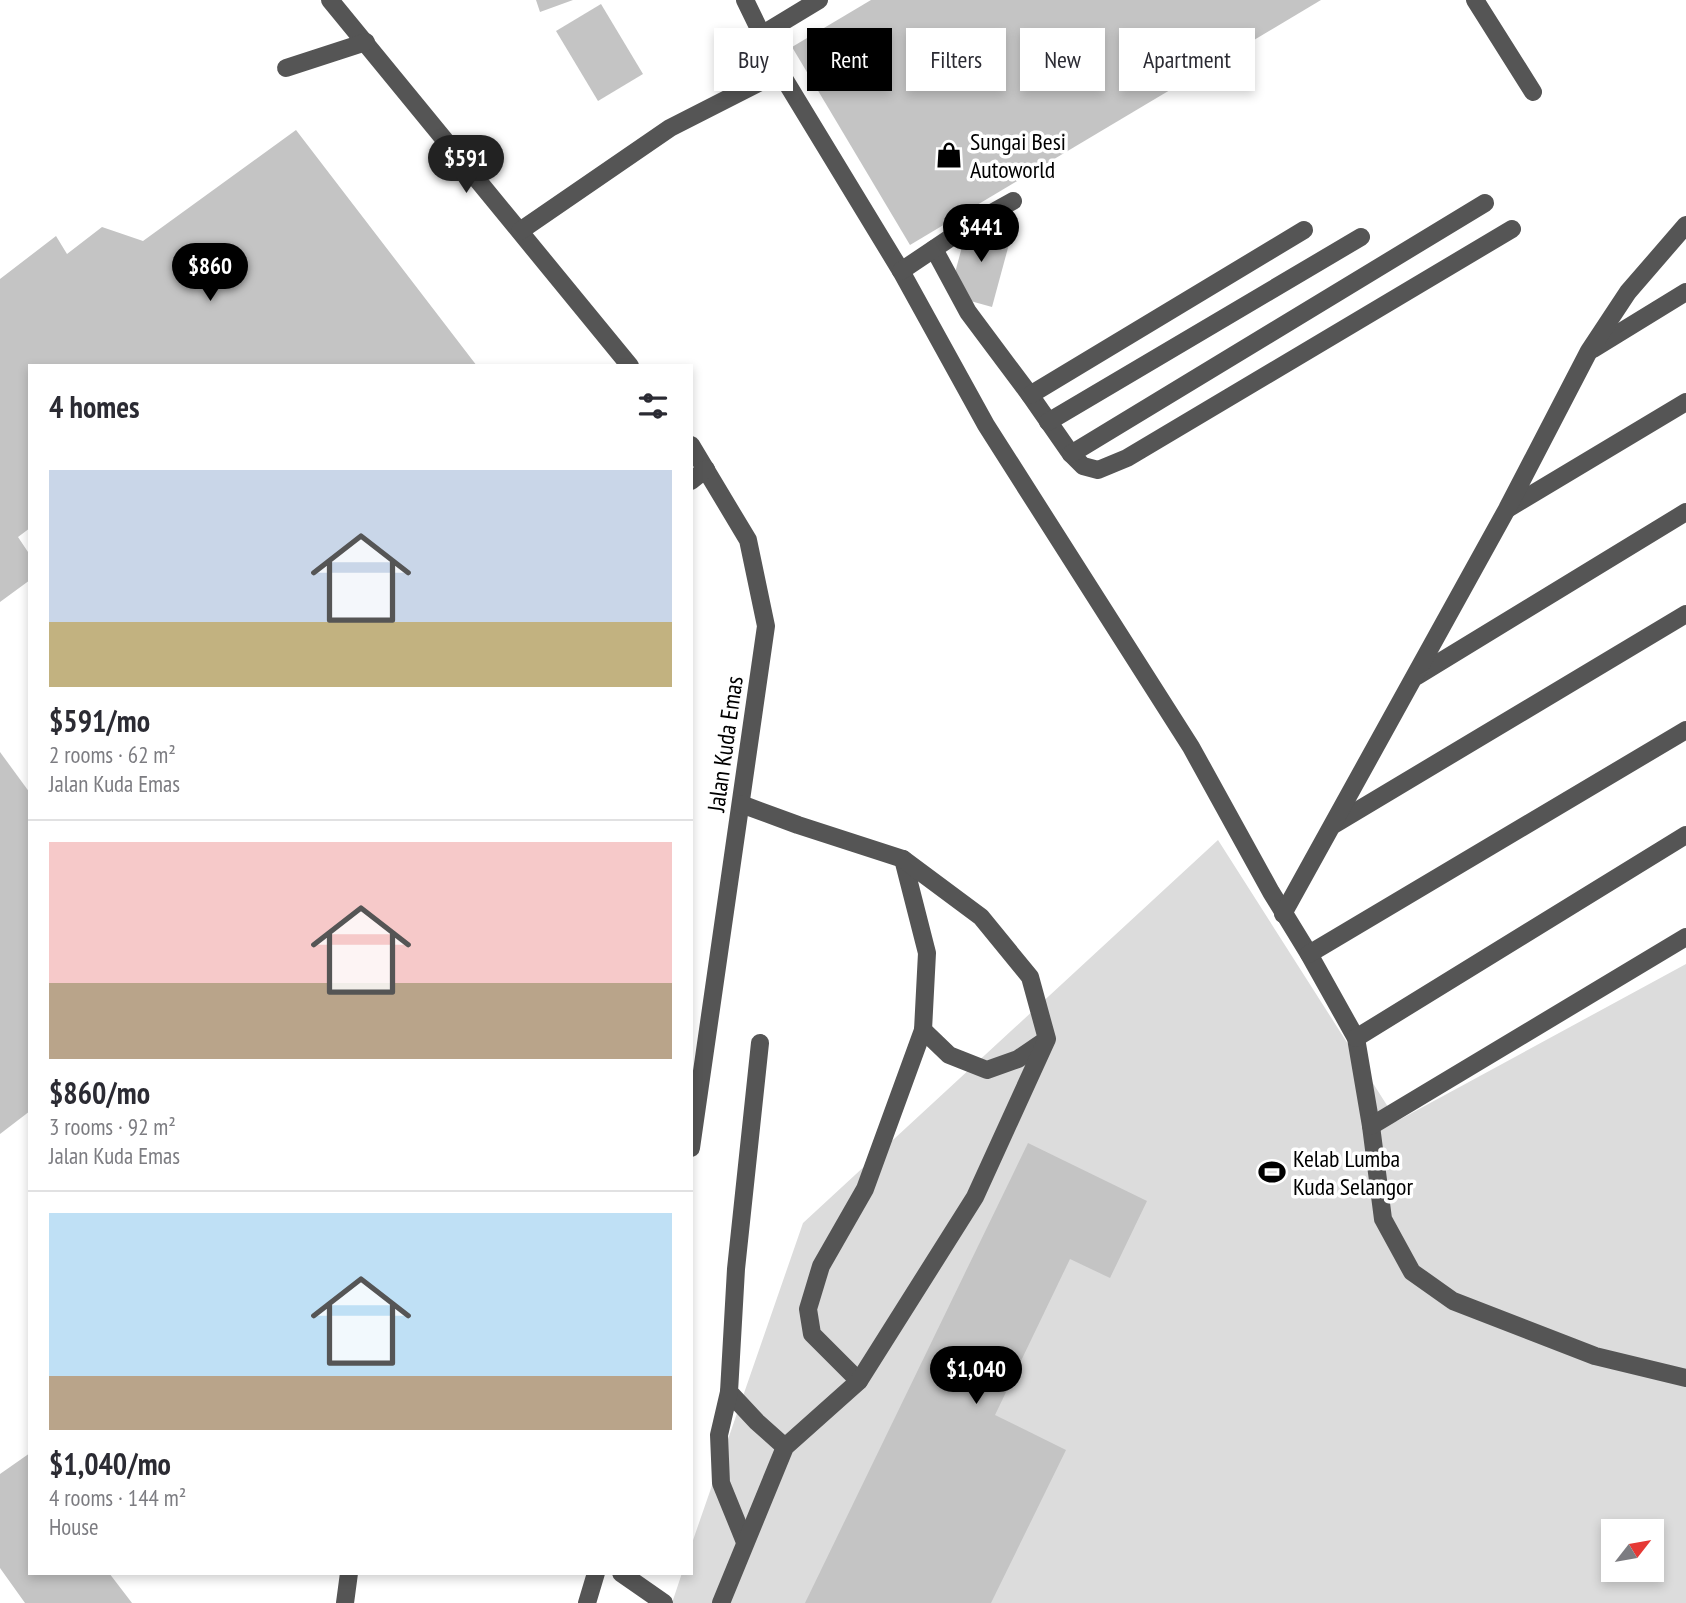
<!DOCTYPE html>
<meta charset="utf-8">
<style>
body{margin:0;font-family:"PT Sans Narrow",sans-serif;background:#f2f2f3;color:#2b2b33;height:100vh;display:flex;flex-direction:column;font-size:26px;white-space:nowrap}
*{box-sizing:border-box;margin:0}
p{font-size:23px;color:#7c7c81}
.icon{flex:none;width:38px;height:38px;fill:none;stroke:currentColor;stroke-width:2;stroke-linecap:round;stroke-linejoin:round}
.map{position:relative;flex:1;overflow:hidden}
.side{position:absolute;left:28px;top:364px;width:665px;height:1211px;display:flex;flex-direction:column;background:#fff;border-radius:0px;box-shadow:0 4px 10px #0003}
.side>*{flex:none}
.hud{position:absolute;left:714px;top:28px;width:665px;height:63px;display:flex;gap:14px}
.needle{width:46px;rotate:59deg}
.buttons{position:absolute;left:1601px;top:1519px;display:grid;gap:14px}
.buttons a{display:grid;place-items:center;width:63px;height:63px;border-radius:0px;background:#fff;box-shadow:0 4px 10px #0003;font-size:35px}
.price{position:absolute;translate:-50% -60px;padding:0 16px;border-radius:24px;background:#000;color:#fff;font-size:23px;line-height:46px;filter:drop-shadow(0 2px 4px #0008)}
.price::after{content:'';position:absolute;left:50%;top:42px;width:21px;height:16px;margin-left:-10px;background:inherit;clip-path:polygon(0 0,100% 0,50% 100%)}
.price.on{background:#222;color:#fff}
ul{padding:0;list-style:none}
li{display:grid;align-content:center;gap:14px;height:371px;padding:0 21px}
li+li{border-top:2px solid #e1e1e2}
li span{display:grid;place-items:center;height:217px;border-radius:0px;color:#555}
li>.icon{margin-inline-start:auto}
span .icon{width:126px;height:126px;fill:#fffc;stroke-width:1}
li b{font-size:30px}
h2{display:flex;justify-content:space-between;align-items:center;height:84px;padding:0 21px;font-size:30px}
.chip{padding:0 24px;border-radius:0px;background:#fff;box-shadow:0 4px 10px #0003;font-size:24px;line-height:63px}
.chip.on{background:#000;color:#fff}
.map>svg:first-child{display:block}
.green{fill:#dcdcdc;fill-rule:evenodd}
.building{fill:#c4c4c4}
.lines{fill:none;stroke-linecap:round;stroke-linejoin:round}
.minor{stroke:#555;stroke-width:18}
.labels{text-anchor:middle;dominant-baseline:central;stroke-width:7;stroke-linejoin:round;paint-order:stroke}
.poi-label{font-size:24px;fill:#000;stroke:#fff;text-anchor:start}
.street-label{font-size:24px;fill:#000;stroke:#fff}
</style>
<div class="map">
<svg width="1686" height="1603" viewBox="0 0 1686 1603">
<rect width="100%" height="100%" fill="#fff"/>
<path class="green" d="M1218 840 1397 1121 1686 964V1603H672L682 1573H691V1546L803 1223ZM1614 1531H1652V1570H1614Z"/>
<g class="building">
<path d="M536 0H573L540 12Z"/>
<path d="M871 0H1321L910 245 792 47Z"/>
<path d="M601 4 643 74 598 101 556 31Z"/>
<path d="M296 130 477 366H30V528L18 537 30 555V580L0 602V279L56 236 67 254 102 227 143 241Z"/>
<path d="M969 221 1012 233 992 307 949 295Z"/>
<path d="M0 752 30 793V1111L0 1134Z"/>
<path d="M1028 1143 1147 1201 1110 1278 1070 1259 995 1415 1066 1450 991 1603H805Z"/>
<path d="M30 1453V1573H109L132 1603H25L0 1568V1474Z"/>
</g>
<g class="lines">
<g class="minor">
<path d="M330 0 630 366"/>
<path d="M745 0 780 72"/>
<path d="M1475 0 1533 92"/>
<path d="M761 35 819 0"/>
<path d="M286 68 366 42"/>
<path d="M520 231 670 128 780 72 901 271 986 425 1191 747 1271 892 1309 954 1356 1038 1371 1126 1383 1219 1412 1272 1453 1301 1595 1356 1686 1378"/>
<path d="M934 249 968 312 1030 395 1071 454 1083 466 1098 470 1127 458 1512 229"/>
<path d="M901 271 968 226 1013 201"/>
<path d="M1593 349 1686 292"/>
<path d="M1030 395 1304 230"/>
<path d="M1048 422 1361 237"/>
<path d="M691 445 748 540 766 626 691 1148"/>
<path d="M1071 454 1485 203"/>
<path d="M691 481 706 469"/>
<path d="M1509 508 1686 402"/>
<path d="M1417 676 1686 512"/>
<path d="M1335 824 1686 614"/>
<path d="M1283 914 1507 509 1589 351 1628 292 1686 225"/>
<path d="M1309 954 1686 730"/>
<path d="M923 1030 949 1055 987 1070 1018 1059 1046 1040"/>
<path d="M1356 1038 1686 835"/>
<path d="M760 1043 736 1269 729 1392 757 1422 785 1447"/>
<path d="M1371 1126 1686 937"/>
<path d="M859 1381 812 1334 808 1309 821 1266 865 1189 923 1030 927 953 903 859"/>
<path d="M729 1392 719 1435 721 1483 745 1542"/>
<path d="M621 1573 664 1603"/>
<path d="M345 1603 349 1573"/>
<path d="M587 1603 596 1573"/>
<path d="M721 1603 785 1447 859 1381 975 1197 1047 1039 1030 977 981 917 903 859 798 825 741 804"/>
</g>
</g>
<defs>
<g id="shop-bare" transform="scale(2.1)"><path d="M-5-2.5h2.3a2.7 3.5 0 0 1 5.4 0H5L5.5 6h-11ZM-1.5-2.5h3a1.5 2.3 0 0 0-3 0Z" fill="#000" stroke="#fff" stroke-width="2.5" paint-order="stroke"/></g>
<g id="stadium-bare" transform="scale(2.1)"><path d="M0-5a6.5 5 0 1 0 0 10a6.5 5 0 1 0 0-10ZM-3.5-1.8h7v3.6h-7Z" fill="#000" stroke="#fff" stroke-width="2.5" paint-order="stroke"/></g>
</defs>
<g fill-rule="evenodd">
<use href="#shop-bare" x="949" y="155"/>
<use href="#stadium-bare" x="1272" y="1172"/>
</g>
<g class="labels">
<g class="poi-label">
<text x="970" y="141">Sungai Besi<tspan x="970" dy="28">Autoworld</tspan></text>
<text x="1293" y="1158">Kelab Lumba<tspan x="1293" dy="28">Kuda Selangor</tspan></text>
</g>
<g class="street-label">
<text transform="translate(725 744) rotate(-82)">Jalan Kuda Emas</text>
</g>
</g>
</svg>
<div class="buttons">
<a><svg class="needle" viewBox="-14 -14 28 28"><path d="M0-13l5 13h-10z" fill="#e53935"/><path d="M0 13l5-13h-10z" fill="#7c7c81"/></svg></a>
</div>
<b class="price on" style="left:466px;top:195px">$591</b>
<b class="price" style="left:981px;top:264px">$441</b>
<b class="price" style="left:210px;top:303px">$860</b>
<b class="price" style="left:976px;top:1406px">$1,040</b>
<div class="hud">
<a class="chip">Buy</a>
<a class="chip on">Rent</a>
<a class="chip">Filters</a>
<a class="chip">New</a>
<a class="chip">Apartment</a>
</div>
<section class="side">
<h2>4 homes<svg class="icon" aria-label="filters" viewBox="0 0 24 24"><path d="M4 7h16M4 17h16"/><circle cx="9" cy="7" r="2"/><circle cx="15" cy="17" r="2"/></svg></h2>
<ul>
<li><span style="background:linear-gradient(#c9d6e8 70%,#c2b280 0)"><svg class="icon" aria-label="home" viewBox="0 0 24 24"><path d="M3 11l9-7 9 7M6 9v11h12V9"/></svg></span><div><b>$591/mo</b><p>2 rooms · 62 m²</p><p>Jalan Kuda Emas</p></div></li>
<li><span style="background:linear-gradient(#f6c9c9 65%,#b9a48a 0)"><svg class="icon" aria-label="home" viewBox="0 0 24 24"><path d="M3 11l9-7 9 7M6 9v11h12V9"/></svg></span><div><b>$860/mo</b><p>3 rooms · 92 m²</p><p>Jalan Kuda Emas</p></div></li>
<li><span style="background:linear-gradient(#bfe0f5 75%,#b9a48a 0)"><svg class="icon" aria-label="home" viewBox="0 0 24 24"><path d="M3 11l9-7 9 7M6 9v11h12V9"/></svg></span><div><b>$1,040/mo</b><p>4 rooms · 144 m²</p><p>House</p></div></li>
</ul>
</section>
</div>
